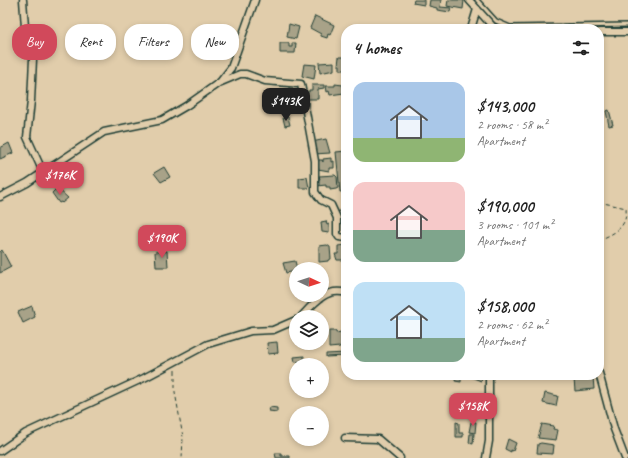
<!DOCTYPE html>
<meta charset="utf-8">
<style>
body{margin:0;font-family:Caveat,sans-serif;background:#f6f6f6;color:#222;height:100vh;display:flex;flex-direction:column;font-size:15px;white-space:nowrap}
*{box-sizing:border-box;margin:0}
p{font-size:13px;color:#767676}
.icon{flex:none;width:22px;height:22px;fill:none;stroke:currentColor;stroke-width:2;stroke-linecap:round;stroke-linejoin:round}
.map{position:relative;flex:1;overflow:hidden}
.panel{position:absolute;left:341px;top:24px;width:263px;height:356px;display:flex;flex-direction:column;background:#fff;border-radius:16px;box-shadow:0 2px 6px #0003}
.panel>*{flex:none}
.banner{position:absolute;left:12px;top:24px;width:269px;height:36px;display:flex;gap:8px}
.needle{width:26px;rotate:94deg}
.tools{position:absolute;left:289px;top:262px;display:grid;gap:8px}
.tools a{display:grid;place-items:center;width:40px;height:40px;border-radius:50%;background:#fff;box-shadow:0 2px 6px #0003;font-size:20px}
.price{position:absolute;translate:-50% -34px;padding:0 9px;border-radius:8px;background:#d1495b;color:#fff;font-size:13px;line-height:26px;filter:drop-shadow(0 1px 2px #0008)}
.price::after{content:'';position:absolute;left:50%;top:24px;width:12px;height:9px;margin-left:-6px;background:inherit;clip-path:polygon(0 0,100% 0,50% 100%)}
.price.current{background:#222;color:#fff}
ul{padding:0;list-style:none}
li{display:flex;align-items:center;gap:12px;height:100px;padding:0 12px}
li span{display:grid;place-items:center;flex:none;width:112px;height:80px;border-radius:12px;color:#555}
li>.icon{margin-inline-start:auto}
span .icon{width:48px;height:48px;fill:#fffc;stroke-width:1}
li b{font-size:17px}
h2{display:flex;justify-content:space-between;align-items:center;height:48px;padding:0 12px;font-size:17px}
.pill{padding:0 14px;border-radius:16px;background:#fff;box-shadow:0 2px 6px #0003;font-size:14px;line-height:36px}
.pill.current{background:#d1495b;color:#fff}
.map>svg:first-child{display:block}
.building{fill:#a8a288;stroke:#1f3d34}
.lines{fill:none;stroke-linecap:round;stroke-linejoin:round}
.lane-casing{stroke:#1f3d34;stroke-width:6}
.street-casing{stroke:#1f3d34;stroke-width:9}
.path{stroke:#1f3d34;stroke-width:1;stroke-dasharray:4 3;stroke-linecap:butt}
.lane{stroke:#e1cdab;stroke-width:3}
.street{stroke:#e1cdab;stroke-width:6}
</style>
<div class="map">
<svg width="628" height="458" viewBox="0 0 628 458">
<rect width="100%" height="100%" fill="#e1cdab"/>
<filter id="ink" filterUnits="userSpaceOnUse"><feTurbulence type="fractalNoise" baseFrequency=".025" numOctaves="2"/><feDisplacementMap in="SourceGraphic" scale="8" xChannelSelector="R" yChannelSelector="G"/><feConvolveMatrix kernelMatrix="1 2 1 2 8 2 1 2 1" color-interpolation-filters="sRGB"/></filter>
<g filter="url(#ink)">
<g class="building">
<path d="M414 0H424V5L413 3Z"/>
<path d="M430 0H441L440 7 451 8 450 12 437 10V8L429 6Z"/>
<path d="M448 0H464L463 9 447 6Z"/>
<path d="M315 16 334 25 330 35 328 34 327 38 321 36V34L310 28Z"/>
<path d="M289 24 299 27 296 39 287 37Z"/>
<path d="M280 43H289V47H292V43H296L295 53H280Z"/>
<path d="M339 57H346V70H340V65H338Z"/>
<path d="M334 62V70L320 73 319 63Z"/>
<path d="M304 64 316 65 314 79 302 76Z"/>
<path d="M335 84 343 85 344 93 330 95 329 91 327 92 326 86H335Z"/>
<path d="M312 85H324V88L318 89V99H305V92H309V90H312Z"/>
<path d="M289 86H300L302 107 289 108Z"/>
<path d="M609 110 613 125 609 126 606 111Z"/>
<path d="M288 117 290 125 285 126 283 118Z"/>
<path d="M326 139 330 153 314 154 312 142Z"/>
<path d="M9 143 13 153 0 159V148Z"/>
<path d="M346 151V191L340 192 336 152Z"/>
<path d="M331 158V162L334 161V168H329V171L318 169 317 160H322L323 162V159Z"/>
<path d="M164 167 170 177 161 182 154 173Z"/>
<path d="M335 175 337 177 338 188 336 189 330 190V187H326V185L317 186V180L320 179 319 176Z"/>
<path d="M307 177 309 188H299V178Z"/>
<path d="M57 188 68 198 62 203 61 202 59 203 52 193Z"/>
<path d="M326 221 327 225 329 224V233L322 232 321 222Z"/>
<path d="M327 245 330 247 331 259 328 260V261L319 262V246Z"/>
<path d="M346 245V260H337L335 254H338V246Z"/>
<path d="M2 250 11 267 0 273V252Z"/>
<path d="M167 251 168 267H156L155 252Z"/>
<path d="M295 261 297 269 296 271 286 273 283 263Z"/>
<path d="M32 306 35 317 23 323 18 312Z"/>
<path d="M329 331H336V333L346 331V347L340 346V347L329 348Z"/>
<path d="M277 342 278 353 268 354 267 343Z"/>
<path d="M346 353V356L326 357V354Z"/>
<path d="M304 356V361L295 362 294 357Z"/>
<path d="M456 375H461V382L455 381Z"/>
<path d="M472 375H480L483 376 481 381 471 377Z"/>
<path d="M593 377 594 389 575 391 574 379Z"/>
<path d="M545 393 558 396 556 406 543 403Z"/>
<path d="M270 407 277 408V412L269 411Z"/>
<path d="M456 422 459 423V433H463V437H456Z"/>
<path d="M471 422H476L475 433 469 432Z"/>
<path d="M542 424 554 426 553 429 558 430 556 440 538 438Z"/>
<path d="M470 434H474L473 444 469 443Z"/>
<path d="M508 439 516 443 513 451 511 450V452L505 449Z"/>
<path d="M541 443 554 445 553 454 537 453 538 444Z"/>
<path d="M275 453H281V456H290V458H276Z"/>
</g>
<g class="lines">
<g class="lane-casing">
<path id="lane" d="M477 0 496 21 510 27 628 25"/>
</g>
<g class="street-casing">
<g id="street">
<path d="M23 0 25 27 33 59 31 101 27 137 43 172"/>
<path d="M469 0 495 29"/>
<path d="M471 29 477 9"/>
<path d="M599 32H628"/>
<path d="M221 82 240 74H246L265 81 301 84 315 161V192L321 200 331 205 337 218V234L339 237 346 238"/>
<path d="M0 197 27 183 104 132 162 120 186 106 220 82 231 68 255 0"/>
<path d="M301 317C313 304 326 287 346 293"/>
<path d="M599 373 614 429 625 458"/>
<path d="M345 438 378 439 400 458"/>
<path d="M0 451 26 433 144 378 208 344 251 331 273 330 296 320"/>
<path d="M486 458 489 441V375"/>
</g>
</g>
<g class="path">
<path d="M599 202 626 208C628 228 613 234 599 240"/>
<path d="M175 370V392L183 437 182 458"/>
</g>
<use href="#lane" class="lane"/>
<use href="#street" class="street"/>
</g>
</g>
</svg>
<div class="tools">
<a><svg class="needle" viewBox="-14 -14 28 28"><path d="M0-13l5 13h-10z" fill="#e53935"/><path d="M0 13l5-13h-10z" fill="#767676"/></svg></a>
<a><svg class="icon" aria-label="layers" viewBox="0 0 24 24"><path d="M12 4l9 5-9 5-9-5zM3 14l9 5 9-5"/></svg></a>
<a>+</a>
<a>−</a>
</div>
<b class="price current" style="left:286px;top:122px">$143K</b>
<b class="price" style="left:60px;top:196px">$176K</b>
<b class="price" style="left:162px;top:259px">$190K</b>
<b class="price" style="left:473px;top:427px">$158K</b>
<div class="banner">
<a class="pill current">Buy</a>
<a class="pill">Rent</a>
<a class="pill">Filters</a>
<a class="pill">New</a>
</div>
<section class="panel">
<h2>4 homes<svg class="icon" aria-label="filters" viewBox="0 0 24 24"><path d="M4 7h16M4 17h16"/><circle cx="9" cy="7" r="2"/><circle cx="15" cy="17" r="2"/></svg></h2>
<ul>
<li><span style="background:linear-gradient(#a9c7e8 70%,#8fb573 0)"><svg class="icon" aria-label="home" viewBox="0 0 24 24"><path d="M3 11l9-7 9 7M6 9v11h12V9"/></svg></span><div><b>$143,000</b><p>2 rooms · 58 m²</p><p>Apartment</p></div></li>
<li><span style="background:linear-gradient(#f6c9c9 60%,#7fa58c 0)"><svg class="icon" aria-label="home" viewBox="0 0 24 24"><path d="M3 11l9-7 9 7M6 9v11h12V9"/></svg></span><div><b>$190,000</b><p>3 rooms · 101 m²</p><p>Apartment</p></div></li>
<li><span style="background:linear-gradient(#bfe0f5 70%,#7fa58c 0)"><svg class="icon" aria-label="home" viewBox="0 0 24 24"><path d="M3 11l9-7 9 7M6 9v11h12V9"/></svg></span><div><b>$158,000</b><p>2 rooms · 62 m²</p><p>Apartment</p></div></li>
</ul>
</section>
</div>
